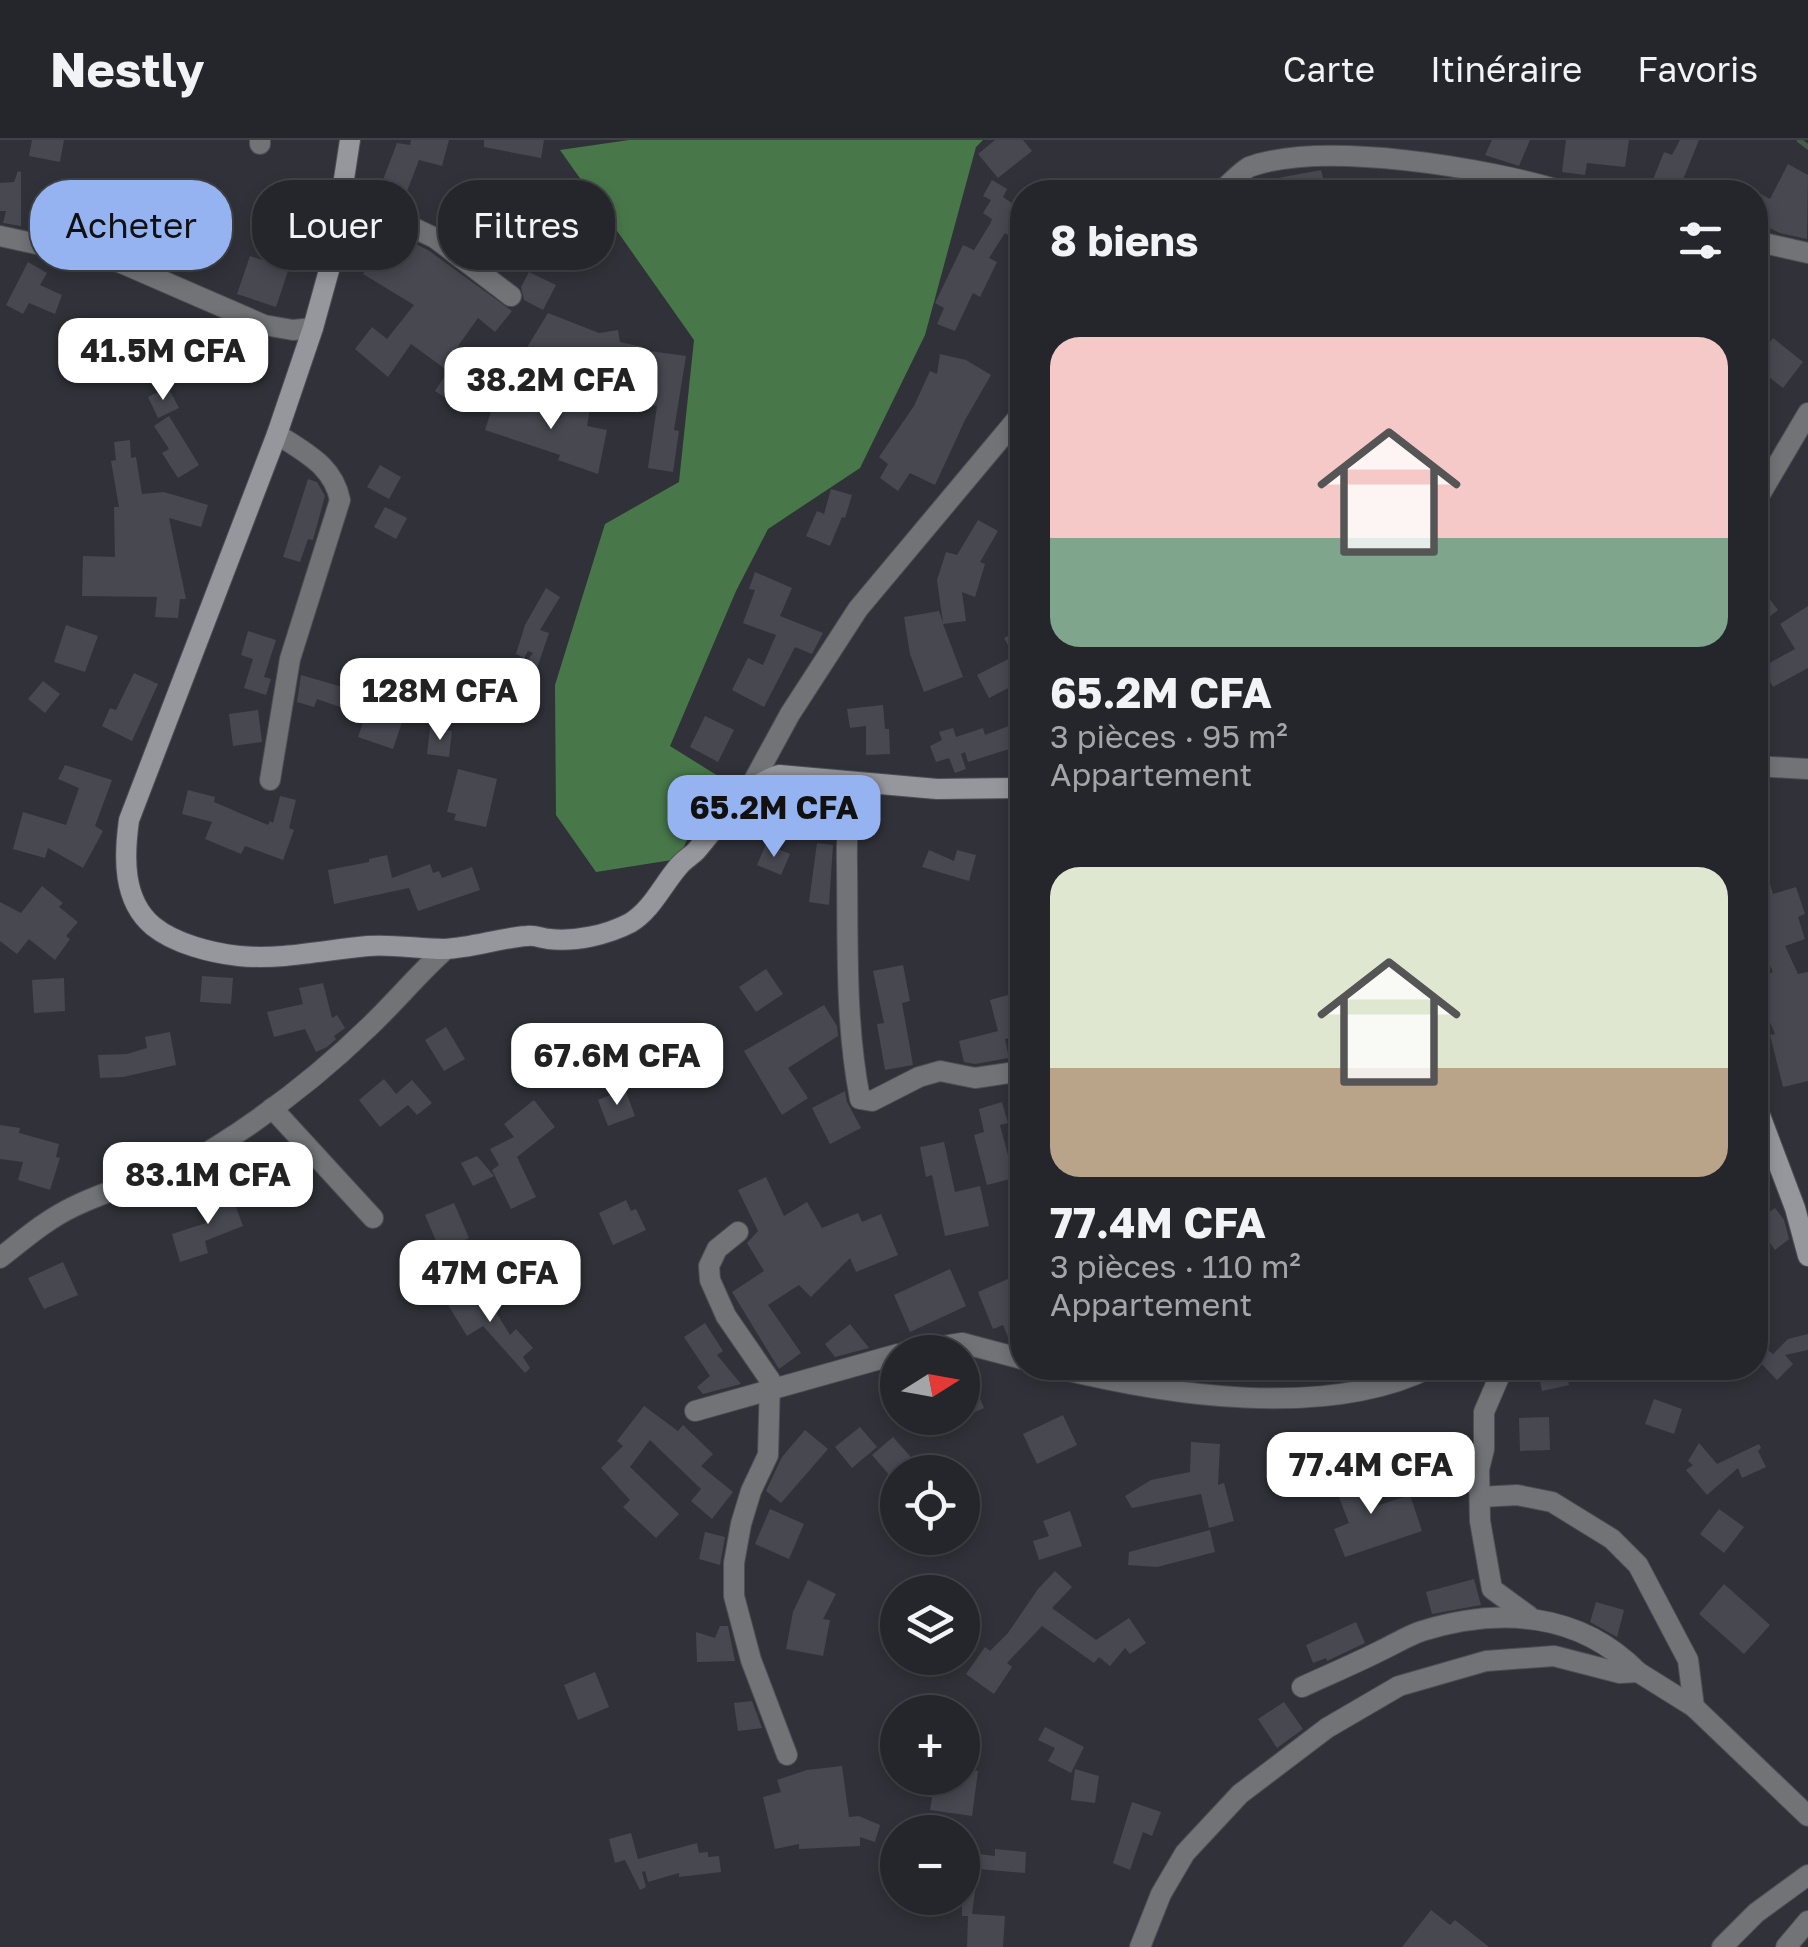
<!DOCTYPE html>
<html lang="fr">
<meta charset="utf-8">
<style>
body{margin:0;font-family:"Golos Text",sans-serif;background:#313237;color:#f1f3f6;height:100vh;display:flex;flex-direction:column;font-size:38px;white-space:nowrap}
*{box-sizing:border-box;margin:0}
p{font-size:32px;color:#a3a5a9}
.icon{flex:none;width:55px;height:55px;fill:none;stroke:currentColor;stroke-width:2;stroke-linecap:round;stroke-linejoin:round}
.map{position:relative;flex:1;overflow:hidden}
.details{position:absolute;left:1010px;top:40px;width:758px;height:1200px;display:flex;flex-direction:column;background:#25262b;border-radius:40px;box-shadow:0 5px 15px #0003,0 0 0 2px #424347}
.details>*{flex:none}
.hud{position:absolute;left:30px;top:40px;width:830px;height:90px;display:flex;gap:20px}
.needle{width:65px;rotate:79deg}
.controls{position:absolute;left:880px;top:1195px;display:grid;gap:20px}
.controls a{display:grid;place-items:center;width:100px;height:100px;border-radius:50%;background:#25262b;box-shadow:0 5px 15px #0003,0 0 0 2px #424347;font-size:50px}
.price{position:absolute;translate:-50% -85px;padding:0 22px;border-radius:20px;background:#fff;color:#222;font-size:32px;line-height:65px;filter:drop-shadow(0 2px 5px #0008)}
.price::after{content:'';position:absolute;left:50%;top:60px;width:30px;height:22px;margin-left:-15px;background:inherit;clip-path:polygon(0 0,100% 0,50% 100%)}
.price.selected{background:#95b2f1;color:#111}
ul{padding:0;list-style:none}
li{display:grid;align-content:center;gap:20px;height:530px;padding:0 40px}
li span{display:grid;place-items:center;height:310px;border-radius:30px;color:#555}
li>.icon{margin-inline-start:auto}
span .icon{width:180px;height:180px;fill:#fffc;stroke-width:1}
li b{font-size:42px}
h2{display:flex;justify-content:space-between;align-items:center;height:120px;padding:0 40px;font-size:42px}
.chip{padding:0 35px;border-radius:40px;background:#25262b;box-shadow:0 5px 15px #0003,0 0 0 2px #424347;font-size:35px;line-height:90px}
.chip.selected{background:#95b2f1;color:#111}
header{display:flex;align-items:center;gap:60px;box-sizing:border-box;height:140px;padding:0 50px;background:#25262b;border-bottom:2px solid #424347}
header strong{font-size:48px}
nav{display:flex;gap:55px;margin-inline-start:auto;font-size:35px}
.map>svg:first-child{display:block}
.forest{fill:#48784a}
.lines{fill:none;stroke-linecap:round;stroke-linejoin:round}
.stream{stroke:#455b48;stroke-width:5}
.building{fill:#474850}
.minor-casing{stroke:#4e4f56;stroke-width:22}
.tertiary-casing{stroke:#4e4f56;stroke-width:22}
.secondary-casing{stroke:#4e4f56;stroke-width:22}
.minor{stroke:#727377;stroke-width:20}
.tertiary{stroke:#727377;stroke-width:20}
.secondary{stroke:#96979d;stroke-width:20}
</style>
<header>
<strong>Nestly</strong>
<nav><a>Carte</a><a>Itinéraire</a><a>Favoris</a></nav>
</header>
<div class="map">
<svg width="1808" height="1807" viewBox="0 0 1808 1807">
<rect width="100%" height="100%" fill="#313239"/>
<path class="forest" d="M629 0H983L976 7 925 195 860 328 768 389 736 451 670 606 718 636 678 719 596 732 556 675 555 545 605 384 679 342 694 200 560 10Z"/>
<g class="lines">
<path class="stream" d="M1799 0 1808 7"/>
</g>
<g class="building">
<path d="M32 0H64L60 22 29 16Z"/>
<path d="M411 0H449L442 26 419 20 401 67 377 56 397 3 410 5Z"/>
<path d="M484 0H544L541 18 484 7Z"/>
<path d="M995 0H1023L1032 11 998 38 978 14Z"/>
<path d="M1492 0H1530L1519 26 1485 15Z"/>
<path d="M1566 0H1629L1625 27 1587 23 1585 35 1562 32Z"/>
<path d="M1680 0H1699L1678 52H1662L1650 47 1664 12 1672 15Z"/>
<path d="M1788 24 1808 35 1807 99 1780 93 1755 81V51L1770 59Z"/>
<path d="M1321 30 1327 52H1281L1278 38Z"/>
<path d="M18 31 21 32V86L3 83 6 71H0V43L14 42Z"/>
<path d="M992 40 1007 49 1003 57 1022 70V104L1005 93 989 118 997 122 980 157 973 153 955 191 937 184 944 168 935 163 963 105 974 110 990 84 992 79 983 73 991 60 983 56Z"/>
<path d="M483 41 502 51 490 76 494 77 485 106 455 96 464 67 469 69Z"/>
<path d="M146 45 183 57 174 86 122 69 130 47 144 51Z"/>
<path d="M293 50 313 56 305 84 302 83 295 119H292L276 167 237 154 250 116 262 120 270 79 285 82Z"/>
<path d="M387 90 428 110 512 171 495 192 478 178 458 206 520 227 509 259 463 243 452 262 435 251 448 231 411 204 388 237 355 209 372 187 387 199 414 165 363 134 385 101 381 98Z"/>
<path d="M28 122 47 133 40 145 62 155 55 174 29 163 23 174 6 165Z"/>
<path d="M529 132 556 145 543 170 524 160 521 147Z"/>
<path d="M548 173 599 193 618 190 620 202 643 207 642 210 686 216 674 290 679 291 673 332 648 328 657 266 644 264 645 256 604 248 606 242 576 235 569 247 523 214Z"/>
<path d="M1773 198 1803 222 1783 248 1755 226V221Z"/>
<path d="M940 214 966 220 991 235 965 280 935 345 910 333 898 351 880 338 888 324 879 317 914 266 930 231 937 234Z"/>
<path d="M168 247 179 268 158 278 148 257Z"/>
<path d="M496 256 561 278 565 264 590 269 587 286 607 290 598 334 558 320 560 315 485 290Z"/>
<path d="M169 276 199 325 178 338 162 313 169 309 154 286Z"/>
<path d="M130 300 131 318 136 317 142 354 164 352 208 365 201 387 169 378 186 459H180L178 478 155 477 157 457 82 456 83 416 115 417 114 367H119L111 321 116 320 114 302Z"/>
<path d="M380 325 401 337 389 359 367 347Z"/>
<path d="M308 339 317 342 325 356 313 400 308 399 300 422 283 417Z"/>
<path d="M831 349 852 355 845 378 842 377 830 406 806 396 817 371 824 374Z"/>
<path d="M385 367 407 378 396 399 374 387Z"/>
<path d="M978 380 998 391 980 422 985 424 975 457 962 452 966 481 943 484 963 537 924 552 910 514 904 477 939 471 943 483 937 440 946 412 957 415Z"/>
<path d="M755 432 792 448 780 476 823 493 812 514 795 507 764 567 732 550 748 518 763 525 776 495 743 483 755 450 749 449Z"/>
<path d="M1755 440 1778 470 1755 488Z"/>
<path d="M546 448 560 457 540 490 549 493 535 534 539 537 529 551 527 549 510 576 493 565 533 513 528 511 524 518 516 514 525 485Z"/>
<path d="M1808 466V528L1773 547 1762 527 1795 509 1780 484Z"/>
<path d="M66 485 98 496 85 532 54 522Z"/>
<path d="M1022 488V541L989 558 977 535 1014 516 1004 498Z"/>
<path d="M248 491 276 500 264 537 271 539 266 555 244 548 253 519 241 515Z"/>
<path d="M134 533 158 544 132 601 102 586 110 568 116 570Z"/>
<path d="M301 535 356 551 349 570 317 559 314 567 297 562Z"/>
<path d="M43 541 60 554 45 573 28 559Z"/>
<path d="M369 565 404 576 393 609 358 597Z"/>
<path d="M883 565 885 589H889L890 614 866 615V586L850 588 847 569Z"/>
<path d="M258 570 262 602 233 606 229 574Z"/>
<path d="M705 576 734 590 718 622 690 607Z"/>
<path d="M1022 581V605L968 622 965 612 961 614 966 629 955 633 949 618 936 622 930 606 942 600 939 592 953 588 956 597 983 588 985 595Z"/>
<path d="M430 588 452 591 449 617 427 614Z"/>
<path d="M65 625 112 640 95 686 103 691 83 728 48 708 45 718 13 709 23 672 66 685 79 648 58 639Z"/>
<path d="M458 629 497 639 486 687 454 680 456 674 447 672Z"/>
<path d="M188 650 215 657 214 662 268 685 270 681 273 683 280 656 296 660 289 688 294 690 283 720 245 706 241 714 205 699 212 682 182 674Z"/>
<path d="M817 703 833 705 829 765 809 762Z"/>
<path d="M766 704 790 714 781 735 757 725Z"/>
<path d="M1759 707 1773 754 1796 747 1805 774 1798 777 1805 799 1785 806 1798 834 1808 832V941L1783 947 1770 895 1775 894 1755 848V840L1773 832 1755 792V708Z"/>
<path d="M929 710 954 721 957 710 976 715 969 741 922 727Z"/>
<path d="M387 715 392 738 430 724 433 733 439 731 442 738 472 727 480 750 418 771 409 748 334 764 328 730 369 722V719Z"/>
<path d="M42 746 63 763 59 767 78 782 66 796 70 799 55 820 29 799 17 814 0 801V762L21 773Z"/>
<path d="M903 825 910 861 902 863 913 925 885 930 877 884 884 883 873 831Z"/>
<path d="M766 829 783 854 756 872 739 847Z"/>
<path d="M202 836 233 838 231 864 200 862Z"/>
<path d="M64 838 65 871 34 873 32 840Z"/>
<path d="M323 843 332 878 337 875 345 888 334 896 336 899 327 907 316 912 305 889 274 897 267 872 303 864 299 848Z"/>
<path d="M1022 851V895L1005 899 1009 918 975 924 964 922 959 901 998 891 990 860Z"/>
<path d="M824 865 837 886 838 896 788 928 808 958 782 975 744 911Z"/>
<path d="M446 887 465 919 444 931 425 900Z"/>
<path d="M170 892 176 925 123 937 100 938 98 915 127 914 147 908 145 897Z"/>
<path d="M384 939 396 954 412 940 432 963 417 975 408 965 380 987 359 960Z"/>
<path d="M625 949 635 976 608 986 598 960Z"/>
<path d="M845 951 847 962 861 988 830 1004 812 968Z"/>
<path d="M534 960 555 987 517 1017 536 1057 511 1069 492 1030 499 1025 490 1009 514 997 504 984Z"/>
<path d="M1002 962 1008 983 1000 985 1014 1038 987 1045 974 995 984 992 979 969Z"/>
<path d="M0 985 20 988 19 993 59 1004 56 1017 60 1018 50 1050 18 1040 23 1022 0 1019Z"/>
<path d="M944 1002 955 1052 980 1046 989 1086 945 1096 932 1035 926 1037 920 1007Z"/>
<path d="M477 1016 494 1036 473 1046 461 1023Z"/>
<path d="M266 1018 272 1038 249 1045 243 1025Z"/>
<path d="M766 1037 784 1076 807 1062 822 1088 858 1073 862 1082 881 1074 898 1115 856 1132 850 1118 811 1157 799 1145 768 1165 801 1213 779 1229 732 1152 764 1131 747 1103 758 1091 738 1050Z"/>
<path d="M230 1051 243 1086 205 1101 208 1113 180 1122 172 1094 206 1083 199 1063Z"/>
<path d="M626 1060 631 1071 636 1069 646 1090 613 1105 599 1073Z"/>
<path d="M454 1063 469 1098 440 1110 425 1075Z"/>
<path d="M1775 1068 1784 1080 1789 1099 1775 1110 1755 1082Z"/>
<path d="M504 1101 519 1126 495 1141 480 1116Z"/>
<path d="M63 1122 78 1155 44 1169 28 1138Z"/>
<path d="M950 1129 966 1166 910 1192 894 1155Z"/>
<path d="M1017 1135 1022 1147V1205L1010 1202 1003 1185 993 1189 978 1152Z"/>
<path d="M480 1146 510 1195 516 1189 533 1208 523 1217 530 1228 525 1233 483 1186 467 1196 448 1165Z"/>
<path d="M705 1183 723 1211 717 1215 741 1244 703 1254 697 1247 710 1236 684 1197Z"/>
<path d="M850 1184 869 1208 835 1217 825 1204Z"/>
<path d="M1808 1194V1210L1785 1215 1793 1224 1777 1240 1755 1217V1200L1773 1214 1788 1199Z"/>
<path d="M962 1217 984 1268 962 1278Z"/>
<path d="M1537 1228H1565L1569 1245 1542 1251Z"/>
<path d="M1654 1259 1682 1269 1674 1294 1645 1284Z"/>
<path d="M644 1266 678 1291 683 1285 713 1314 701 1326 733 1352 712 1379 691 1361 701 1349 650 1300 630 1327 679 1374 656 1398 623 1367 630 1360 601 1328 623 1306 617 1301Z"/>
<path d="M1063 1275 1077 1305 1037 1324 1023 1294Z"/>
<path d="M1549 1277 1550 1310 1520 1311 1519 1278Z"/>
<path d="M860 1287 877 1307 852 1328 835 1307Z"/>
<path d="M805 1290 828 1309 781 1363 766 1351 782 1317Z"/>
<path d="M893 1297 924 1332H898V1345L872 1315Z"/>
<path d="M1191 1302 1220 1304 1218 1345 1224 1343 1234 1381 1209 1388 1201 1354 1132 1368 1125 1356 1151 1340 1190 1332Z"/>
<path d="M1699 1303 1717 1324 1759 1304 1761 1308 1758 1311 1766 1327 1742 1338 1738 1328 1707 1355 1686 1330 1693 1325 1688 1321Z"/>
<path d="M1352 1325 1370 1368 1410 1355 1422 1391 1345 1417 1334 1389 1349 1383 1330 1334Z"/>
<path d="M770 1369 804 1384 789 1419 755 1404Z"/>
<path d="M1719 1369 1744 1387 1724 1413 1700 1394Z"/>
<path d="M1070 1371 1082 1406 1039 1420 1033 1401 1049 1396 1043 1381Z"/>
<path d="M1210 1390 1215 1412 1157 1427 1128 1425 1129 1412Z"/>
<path d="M705 1392 725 1397 720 1425 699 1419Z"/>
<path d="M1055 1431 1072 1447 1052 1468 1096 1500 1129 1478 1146 1503 1130 1514 1125 1508 1110 1526 1099 1517 1094 1523 1042 1486 1007 1523 1012 1527 994 1554 966 1534 985 1507 990 1511 1008 1493 1038 1449Z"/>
<path d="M1474 1439 1481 1465 1432 1474 1426 1452Z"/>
<path d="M808 1440 836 1454 823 1479 830 1480 823 1516 786 1509 793 1472Z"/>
<path d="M1724 1444 1770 1485 1744 1514 1699 1474Z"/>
<path d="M1596 1462 1624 1470 1617 1497 1590 1482Z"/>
<path d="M1356 1482 1365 1503 1327 1521 1326 1518 1313 1523 1306 1505Z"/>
<path d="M720 1486H728L735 1521 697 1522 696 1492 715 1498Z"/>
<path d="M595 1532 609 1567 578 1580 564 1545Z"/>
<path d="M752 1561 762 1588 738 1591 734 1563Z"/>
<path d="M1284 1562 1303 1589 1277 1608 1258 1579Z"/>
<path d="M1045 1587 1084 1607 1071 1633 1048 1621 1055 1608 1038 1600Z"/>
<path d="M842 1626 849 1677 859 1676 880 1685 875 1702 860 1697V1706L799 1709V1704L775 1709 763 1657 781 1652 777 1640 807 1630Z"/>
<path d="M962 1629 978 1631 972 1676 930 1670 935 1638H962Z"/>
<path d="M1075 1629 1099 1636 1095 1663 1071 1660Z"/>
<path d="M1132 1662 1161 1672 1152 1696 1143 1692 1130 1730 1113 1723Z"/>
<path d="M631 1693 638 1719 697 1703 699 1713 708 1712V1717L719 1716 721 1732 679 1737V1733L648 1742 645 1731 642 1732 646 1747 640 1750 625 1720 615 1723 609 1699Z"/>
<path d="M995 1709 1026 1712 1025 1733 978 1729 972 1774 1005 1776 1003 1807H967L968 1776H962V1712L995 1716Z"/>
<path d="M1431 1770 1450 1785 1455 1780 1489 1807H1402Z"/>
</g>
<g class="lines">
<g class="minor-casing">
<g id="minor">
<path d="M260 0V4"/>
<path d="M1220 52C1230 44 1239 33 1249 27 1323 0 1489 28 1565 52"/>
<path d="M344 55 435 98 511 156"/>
<path d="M0 96 119 122 264 185 293 190 313 188"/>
<path d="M1755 101 1808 113"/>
<path d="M1755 626 1808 629"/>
<path d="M270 640 290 519 340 360C333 325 305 313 277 294"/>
<path d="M845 641C850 671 846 697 847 726 848 804 845 882 860 959L872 961 919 937 940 931 975 938 1022 931"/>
<path d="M748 651 790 574 858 469 1022 273"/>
<path d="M272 968 373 1078"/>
<path d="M738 1092 717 1109 709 1126 710 1140 726 1176 770 1240 768 1315 751 1351 741 1384 734 1423V1456L751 1520 787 1615"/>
<path d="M905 1212 962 1203 1022 1219"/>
<path d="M1057 1228C1166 1255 1325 1280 1430 1228"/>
<path d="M1503 1228 1484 1272V1309L1479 1329 1480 1381 1492 1449 1529 1476"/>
<path d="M695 1271 898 1214"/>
<path d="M1481 1357 1517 1355 1552 1362 1612 1399 1638 1425 1688 1520 1694 1567"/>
<path d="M1302 1547C1328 1535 1354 1524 1380 1511 1393 1505 1407 1496 1422 1491 1500 1467 1579 1472 1638 1532"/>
<path d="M1140 1807 1161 1754 1185 1713 1240 1654 1327 1588 1399 1546 1486 1521 1554 1516 1620 1533 1638 1532 1694 1567 1808 1676"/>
<path d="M1722 1807 1756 1773 1808 1735"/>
<path d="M1786 1807 1808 1781"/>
</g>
</g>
<g class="tertiary-casing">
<g id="tertiary">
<path d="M1755 363 1808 273"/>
<path d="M0 1118C24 1099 47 1079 75 1066 122 1043 170 1036 216 1007 270 973 325 930 371 885 397 860 419 833 446 809"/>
</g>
</g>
<g class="secondary-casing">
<g id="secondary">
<path d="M350 0 331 123 313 188 277 294 129 680C124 716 122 760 153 786 175 804 212 813 239 816 282 820 325 810 368 806 393 804 419 809 444 809 472 808 499 798 527 796 535 795 541 798 549 799 575 802 607 795 630 783 652 770 663 744 679 726 684 720 691 716 696 711 721 682 742 647 779 635L937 649 1022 648"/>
<path d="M1755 962 1795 1068 1808 1116"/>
</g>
</g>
<use href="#minor" class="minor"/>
<use href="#tertiary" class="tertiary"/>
<use href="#secondary" class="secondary"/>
</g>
</svg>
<div class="controls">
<a><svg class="needle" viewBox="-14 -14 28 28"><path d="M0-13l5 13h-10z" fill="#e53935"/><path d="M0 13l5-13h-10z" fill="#a3a5a9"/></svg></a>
<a><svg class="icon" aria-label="locate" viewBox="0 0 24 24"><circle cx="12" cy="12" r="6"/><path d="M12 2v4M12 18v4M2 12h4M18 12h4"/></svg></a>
<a><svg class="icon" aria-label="layers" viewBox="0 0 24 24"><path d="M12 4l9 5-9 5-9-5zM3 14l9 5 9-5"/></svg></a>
<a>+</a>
<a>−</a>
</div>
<b class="price" style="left:163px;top:263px">41.5M CFA</b>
<b class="price" style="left:551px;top:292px">38.2M CFA</b>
<b class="price" style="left:440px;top:603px">128M CFA</b>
<b class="price selected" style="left:774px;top:720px">65.2M CFA</b>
<b class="price" style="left:617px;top:968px">67.6M CFA</b>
<b class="price" style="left:208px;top:1087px">83.1M CFA</b>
<b class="price" style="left:490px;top:1185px">47M CFA</b>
<b class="price" style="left:1371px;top:1377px">77.4M CFA</b>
<div class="hud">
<a class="chip selected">Acheter</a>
<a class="chip">Louer</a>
<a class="chip">Filtres</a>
</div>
<section class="details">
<h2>8 biens<svg class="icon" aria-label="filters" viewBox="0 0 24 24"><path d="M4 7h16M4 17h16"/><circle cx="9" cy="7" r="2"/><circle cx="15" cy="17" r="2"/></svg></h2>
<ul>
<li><span style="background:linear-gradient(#f6c9c9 65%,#7fa58c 0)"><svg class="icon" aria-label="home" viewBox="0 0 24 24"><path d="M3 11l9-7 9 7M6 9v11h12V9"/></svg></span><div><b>65.2M CFA</b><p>3 pièces · 95 m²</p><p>Appartement</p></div></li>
<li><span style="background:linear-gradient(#dfe7d0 65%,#b9a48a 0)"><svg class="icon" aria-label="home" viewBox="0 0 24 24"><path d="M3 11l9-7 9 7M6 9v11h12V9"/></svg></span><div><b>77.4M CFA</b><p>3 pièces · 110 m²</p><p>Appartement</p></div></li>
</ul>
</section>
</div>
